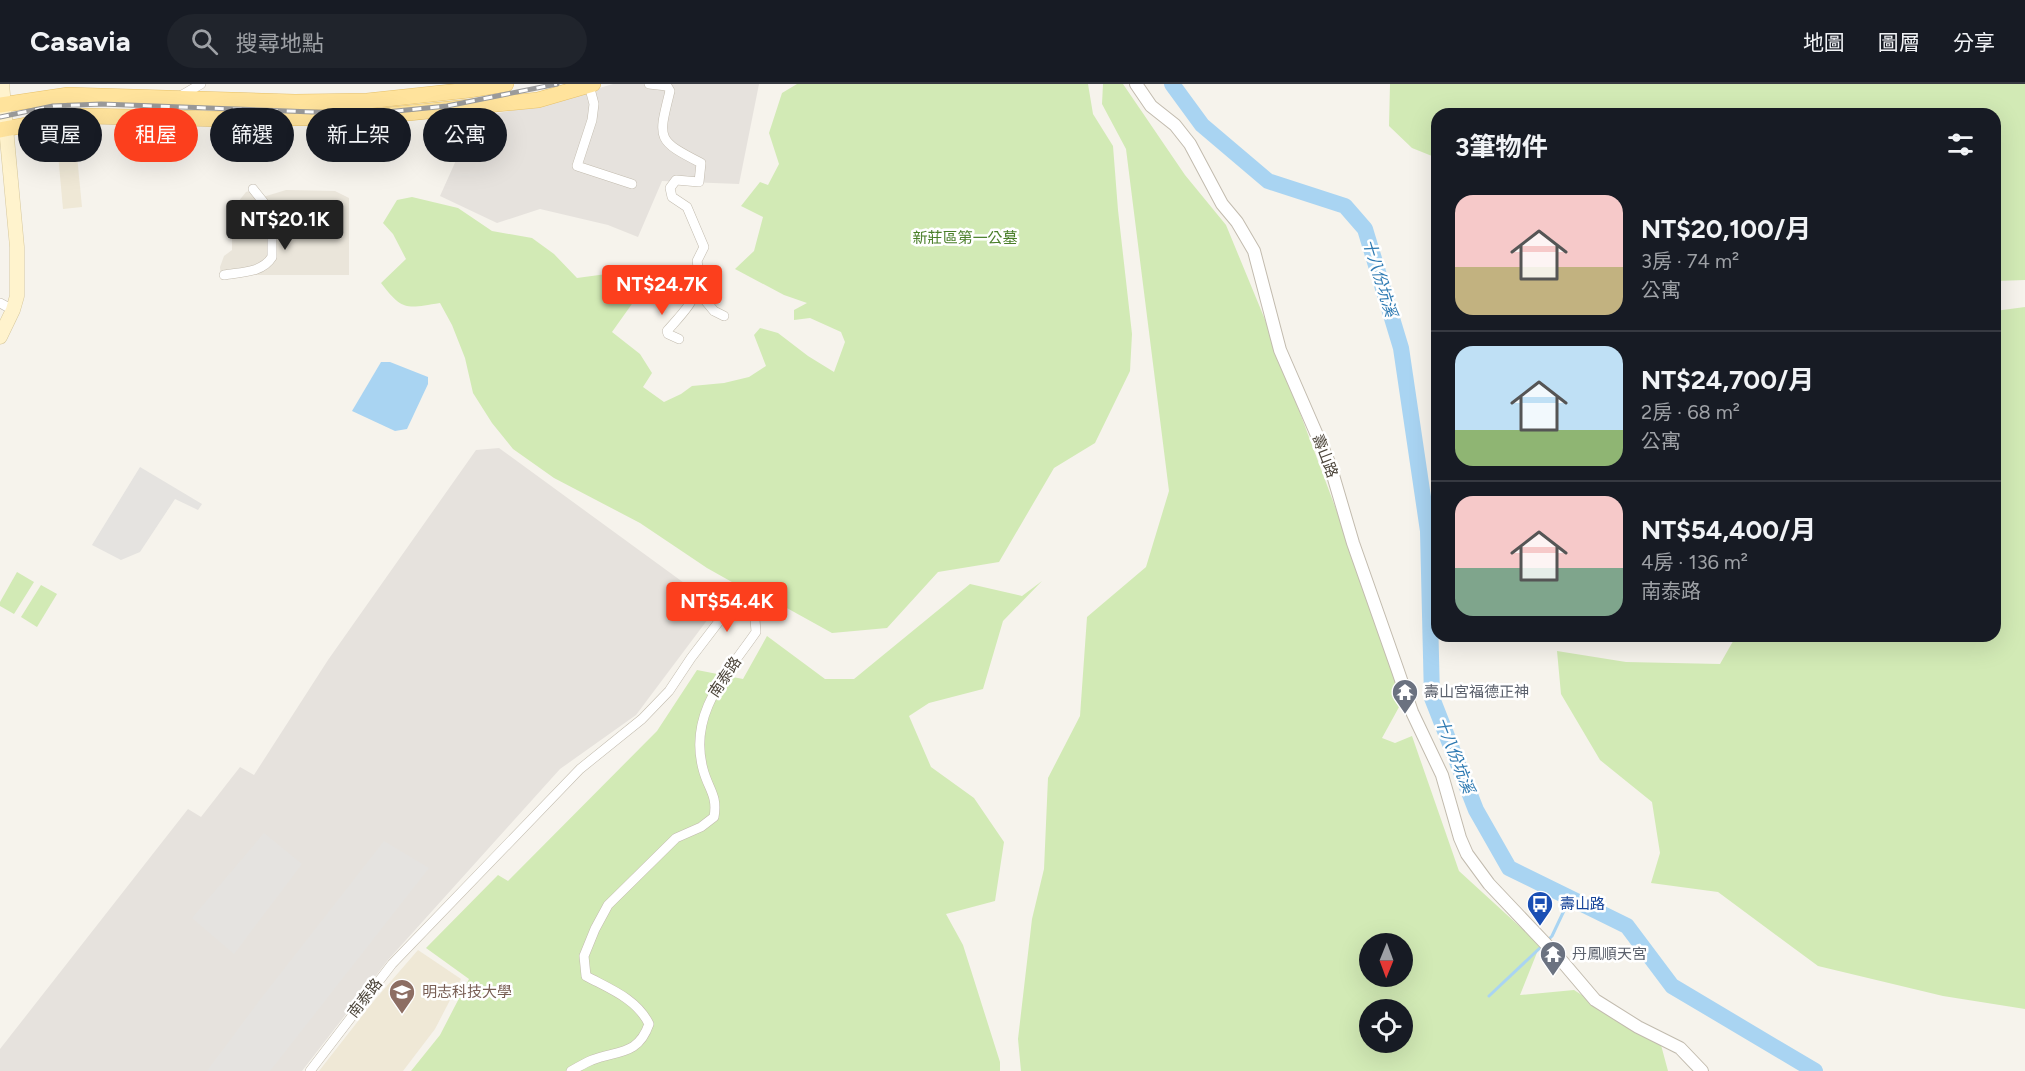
<!DOCTYPE html>
<html lang="zh-TW">
<meta charset="utf-8">
<style>
body{margin:0;font-family:Figtree,"Noto Sans TC",sans-serif;background:#20242c;color:#f1f3f6;height:100vh;display:flex;flex-direction:column;font-size:22px;white-space:nowrap}
*{box-sizing:border-box;margin:0}
p{font-size:20px;color:#9ea1a6}
.icon{flex:none;width:33px;height:33px;fill:none;stroke:currentColor;stroke-width:2;stroke-linecap:round;stroke-linejoin:round}
.map{position:relative;flex:1;overflow:hidden}
.sheet{position:absolute;left:1431px;top:24px;width:570px;height:534px;display:flex;flex-direction:column;background:#171b24;border-radius:18px;box-shadow:0 6px 24px #0002}
.sheet>*{flex:none}
.guide{position:absolute;left:18px;top:24px;width:570px;height:54px;display:flex;gap:12px}
.needle{width:39px;rotate:181deg}
.fabs{position:absolute;left:1359px;top:849px;display:grid;gap:12px}
.fabs a{display:grid;place-items:center;width:54px;height:54px;border-radius:50%;background:#171b24;box-shadow:0 6px 24px #0002;font-size:30px}
.price{position:absolute;translate:-50% -51px;padding:0 14px;border-radius:6px;background:#fc3f1d;color:#fff;font-size:20px;line-height:39px;filter:drop-shadow(0 2px 3px #0008)}
.price::after{content:'';position:absolute;left:50%;top:36px;width:18px;height:14px;margin-left:-9px;background:inherit;clip-path:polygon(0 0,100% 0,50% 100%)}
.price.on{background:#222;color:#fff}
ul{padding:0;list-style:none}
li{display:flex;align-items:center;gap:18px;height:150px;padding:0 24px}
li+li{border-top:2px solid #363941}
li span{display:grid;place-items:center;flex:none;width:168px;height:120px;border-radius:18px;color:#555}
li>.icon{margin-inline-start:auto}
span .icon{width:72px;height:72px;fill:#fffc;stroke-width:1}
li b{font-size:26px}
h2{display:flex;justify-content:space-between;align-items:center;height:72px;padding:0 24px;font-size:26px}
.pill{padding:0 21px;border-radius:27px;background:#171b24;box-shadow:0 6px 24px #0002;font-size:21px;line-height:54px}
.pill.on{background:#fc3f1d;color:#fff}
header{display:flex;align-items:center;gap:36px;box-sizing:border-box;height:84px;padding:0 30px;background:#171b24;border-bottom:2px solid #363941}
header strong{font-size:28px}
nav{display:flex;gap:33px;margin-inline-start:auto;font-size:21px}
.search{width:420px;height:54px;background:#20242c;display:flex;align-items:center;gap:15px;box-sizing:border-box;padding:0 21px;border-radius:33px;color:#9ea1a6;font-size:22px}
.map>svg:first-child{display:block}
.residential{fill:#eae5da}
.industrial{fill:#e6e2dd}
.education{fill:#efe8d6}
.green{fill:#d2eab5;fill-rule:evenodd}
.parking{fill:#e5e3e0}
.water{fill:#a9d4f2}
.lines{fill:none;stroke-linecap:round;stroke-linejoin:round}
.stream{stroke:#a9d4f2;stroke-width:3}
.river{stroke:#a9d4f2;stroke-width:16}
.minor-casing{stroke:#c2bbae;stroke-width:10}
.tertiary-casing{stroke:#c2bbae;stroke-width:14}
.secondary-casing{stroke:#d6c79b;stroke-width:15}
.primary-casing{stroke:#e6c16a;stroke-width:16}
.minor{stroke:#fff;stroke-width:9}
.tertiary{stroke:#fff;stroke-width:12}
.secondary{stroke:#fff3cd;stroke-width:14}
.primary{stroke:#ffe39c;stroke-width:15}
.rail-casing{stroke:#9a9a9a;stroke-width:5}
.rail{stroke:#fff;stroke-width:3;stroke-dasharray:9;stroke-linecap:butt}
.labels{text-anchor:middle;dominant-baseline:central;stroke-width:5;stroke-linejoin:round;paint-order:stroke}
.park-label{font-size:15px;fill:#4a7f2a;stroke:#fff}
.street-label{font-size:15px;fill:#4b4439;stroke:#fff}
.worship-label{font-size:15px;fill:#5b616d;stroke:#fff;text-anchor:start}
.transit-label{font-size:15px;fill:#164399;stroke:#fff;text-anchor:start}
.education-label{font-size:15px;fill:#785e54;stroke:#fff;text-anchor:start}
.water-label{font-size:16px;font-style:italic;fill:#2e7ab2;stroke:#fff}
</style>
<header>
<strong>Casavia</strong>
<div class="search"><svg class="icon" aria-label="search" viewBox="0 0 24 24"><circle cx="10" cy="10" r="6"/><path d="M15 15l6 6"/></svg>搜尋地點</div>
<nav><a>地圖</a><a>圖層</a><a>分享</a></nav>
</header>
<div class="map">
<svg width="2025" height="987" viewBox="0 0 2025 987">
<rect width="100%" height="100%" fill="#f6f3ec"/>
<path class="residential" d="M258 104 263 113 286 106 335 107 349 114V191H245L221 196 220 183 224 172 232 166V136L234 123 246 108Z"/>
<g class="industrial">
<path d="M613 0H759L739 100 662 97 638 153 608 141 540 125 497 139 440 112 475 34 548 19Z"/>
<path d="M499 364 717 523 636 631 560 685 388 876 302 987H0V965L188 725 201 733 240 683 254 691 328 576 476 366Z"/>
</g>
<g class="education">
<path d="M71 69 77 72 82 123 63 125 58 70Z"/>
<path d="M418 866 461 895 435 945 403 987H319L373 918Z"/>
</g>
<g class="green">
<path d="M797 0H1088L1093 30 1113 62 1118 126 1132 250 1130 287 1095 359 1054 384 999 478 938 488 887 544 832 549 776 518 755 511 707 484 640 439 554 394 513 365 492 339 473 309 465 274 452 241 440 219C407 224 403 228 381 199L406 175 393 150 383 139 397 116 412 113 458 124 492 147 532 154 554 170 577 194 636 186 639 210 612 248 640 270 652 289 643 303 664 318 681 310 692 302 724 299 749 293 766 282 754 251 760 244 778 249 808 272 834 288 845 258 841 248 810 234 794 236V226L807 219 784 211 735 185 754 167 763 133 741 122 760 98 768 101 779 80 769 49 782 9Z"/>
<path d="M1103 0H1123L1185 91 1226 141 1266 238 1355 476 1404 614 1382 654 1395 659 1412 652 1459 787 1540 861 1520 911 1574 906 1661 961 1668 987H1021L1018 955 1032 835 1044 785 1048 694 1080 632 1087 533 1146 483 1169 407 1126 65 1102 20ZM1370 860H1402V892H1370ZM1370 926H1402V958H1370Z"/>
<path d="M1390 0H2025V196L1995 197V30H1437V74L1412 64 1389 42Z"/>
<path d="M2025 223V925L1943 912 1818 882 1718 808 1651 799 1660 769 1652 718 1600 676 1561 610 1557 567 1626 578 1720 580 1736 552H1995V227Z"/>
<path d="M17 488 34 498 14 530 0 522V518Z"/>
<path d="M1042 497 1003 537 983 605 929 619 909 632 931 683 974 714 1004 758 995 817 946 830 963 861 1000 978V987H411L440 951 469 895 426 864 498 791 508 797 657 647 697 586 743 595 767 552 825 595H854L970 500 1022 512Z"/>
<path d="M41 501 57 510 37 543 21 533Z"/>
</g>
<g class="parking">
<path d="M140 383 202 420 198 426 175 415 140 468 121 476 92 461Z"/>
<path d="M264 749 302 780 234 870 192 834Z"/>
<path d="M384 757 429 784 270 987H207L259 917Z"/>
</g>
<path class="water" d="M381 278H390L428 293V300L407 345 395 347 352 327Z"/>
<g class="lines">
<g class="stream">
<path d="M1547 857 1552 852 1570 814"/>
<path d="M1489 912 1542 862"/>
</g>
<path class="river" d="M1172 0 1202 41 1268 97 1345 122 1365 145 1401 264 1428 447 1432 614 1476 726 1509 784 1627 842 1672 902 1815 987"/>
<g class="minor-casing">
<g id="minor">
<path d="M649 0 667 2 670 7C658 55 656 56 701 79L699 98 676 96 670 104 672 113 687 123 704 163 697 177 704 215 714 227 724 232"/>
<path d="M589 1 594 20 592 36 577 82 632 100"/>
<path d="M155 34 177 14 201 0"/>
<path d="M224 191C241 188 262 189 272 173V131L269 125 253 105"/>
<path d="M0 219 13 226"/>
<path d="M679 255 668 250 667 247C680 232 694 219 699 199"/>
<path d="M310 987 392 880 580 685 642 635 669 607 691 574 720 536 729 529 740 525 750 528 755 535 756 548C727 590 688 629 703 685 708 705 718 711 714 733L701 743 676 754 608 821 595 845 584 872 586 892C610 905 637 915 649 940 638 972 617 966 592 976 585 979 578 983 571 987"/>
</g>
</g>
<g class="tertiary-casing">
<path id="tertiary" d="M1136 0 1151 22 1175 41 1190 60 1222 120 1237 138 1254 167 1280 266 1330 381 1353 459 1398 587 1412 628 1442 691 1460 754 1467 770 1489 800 1561 876 1595 916 1638 943 1680 964 1702 987"/>
</g>
<g class="secondary-casing">
<path id="secondary" d="M0 253 13 226 17 212V163L2 0"/>
</g>
<g class="primary-casing">
<g id="primary">
<path d="M0 21 68 11 295 18 367 17 469 6 506 0"/>
<path d="M0 46 58 35 85 32 226 35 369 33 538 16 593 0"/>
</g>
</g>
<use href="#minor" class="minor"/>
<use href="#tertiary" class="tertiary"/>
<use href="#secondary" class="secondary"/>
<use href="#primary" class="primary"/>
<g class="rail-casing">
<path id="rail" d="M0 33 53 22 101 20 366 30 447 22 557 0"/>
</g>
<use href="#rail" class="rail"/>
</g>
<defs>
<g id="temple-pin" transform="scale(1.35)"><path d="M0 17L-7.5 6A9.5 9.5 0 1 1 7.5 6Z" fill="#6b7280" stroke="#fff"/><path d="M0-6L5-2H3V0L6.5 2.5H4V6H1.5V3h-3V6H-4V2.5H-6.5L-3 0V-2H-5Z" fill="#fff"/></g>
<g id="bus-pin" transform="scale(1.35)"><path d="M0 17L-7.5 6A9.5 9.5 0 1 1 7.5 6Z" fill="#1a4fb4" stroke="#fff"/><path d="M-5-6H5V4H4V6H2V4H-2V6H-4V4H-5ZM-3.5-4V0h7V-4ZM-3.5 1.2v1.5H-2V1.2ZM2 1.2v1.5H3.5V1.2Z" fill="#fff"/></g>
<g id="university-pin" transform="scale(1.35)"><path d="M0 17L-7.5 6A9.5 9.5 0 1 1 7.5 6Z" fill="#8d6e63" stroke="#fff"/><path d="M0-5L7-2L0 1L-7-2ZM-4 1L0 2.5L4 1V4Q0 6-4 4Z" fill="#fff"/></g>
</defs>
<g fill-rule="evenodd">
<use href="#temple-pin" x="1405" y="608"/>
<use href="#bus-pin" x="1540" y="820"/>
<use href="#temple-pin" x="1553" y="870"/>
<use href="#university-pin" x="402" y="908"/>
</g>
<g class="labels">
<g class="park-label">
<text x="965" y="154">新莊區第一公墓</text>
</g>
<g class="street-label">
<text transform="translate(1325 372) rotate(69)">壽山路</text>
<text transform="translate(725 593) rotate(-56)">南泰路</text>
<text transform="translate(365 914) rotate(-52)">南泰路</text>
</g>
<g class="worship-label">
<text x="1424" y="608">壽山宮福德正神</text>
<text x="1572" y="870">丹鳳順天宮</text>
</g>
<g class="transit-label">
<text x="1560" y="820">壽山路</text>
</g>
<g class="education-label">
<text x="422" y="908">明志科技大學</text>
</g>
<g class="water-label">
<text transform="translate(1380 194) rotate(73)">十八份坑溪</text>
<text transform="translate(1455 671) rotate(69)">十八份坑溪</text>
</g>
</g>
</svg>
<div class="fabs">
<a><svg class="needle" viewBox="-14 -14 28 28"><path d="M0-13l5 13h-10z" fill="#e53935"/><path d="M0 13l5-13h-10z" fill="#9ea1a6"/></svg></a>
<a><svg class="icon" aria-label="locate" viewBox="0 0 24 24"><circle cx="12" cy="12" r="6"/><path d="M12 2v4M12 18v4M2 12h4M18 12h4"/></svg></a>
</div>
<b class="price on" style="left:285px;top:167px">NT$20.1K</b>
<b class="price" style="left:662px;top:232px">NT$24.7K</b>
<b class="price" style="left:727px;top:549px">NT$54.4K</b>
<div class="guide">
<a class="pill">買屋</a>
<a class="pill on">租屋</a>
<a class="pill">篩選</a>
<a class="pill">新上架</a>
<a class="pill">公寓</a>
</div>
<section class="sheet">
<h2>3筆物件<svg class="icon" aria-label="filters" viewBox="0 0 24 24"><path d="M4 7h16M4 17h16"/><circle cx="9" cy="7" r="2"/><circle cx="15" cy="17" r="2"/></svg></h2>
<ul>
<li><span style="background:linear-gradient(#f6c9c9 60%,#c2b280 0)"><svg class="icon" aria-label="home" viewBox="0 0 24 24"><path d="M3 11l9-7 9 7M6 9v11h12V9"/></svg></span><div><b>NT$20,100/月</b><p>3房 · 74 m²</p><p>公寓</p></div></li>
<li><span style="background:linear-gradient(#bfe0f5 70%,#8fb573 0)"><svg class="icon" aria-label="home" viewBox="0 0 24 24"><path d="M3 11l9-7 9 7M6 9v11h12V9"/></svg></span><div><b>NT$24,700/月</b><p>2房 · 68 m²</p><p>公寓</p></div></li>
<li><span style="background:linear-gradient(#f6c9c9 60%,#7fa58c 0)"><svg class="icon" aria-label="home" viewBox="0 0 24 24"><path d="M3 11l9-7 9 7M6 9v11h12V9"/></svg></span><div><b>NT$54,400/月</b><p>4房 · 136 m²</p><p>南泰路</p></div></li>
</ul>
</section>
</div>
